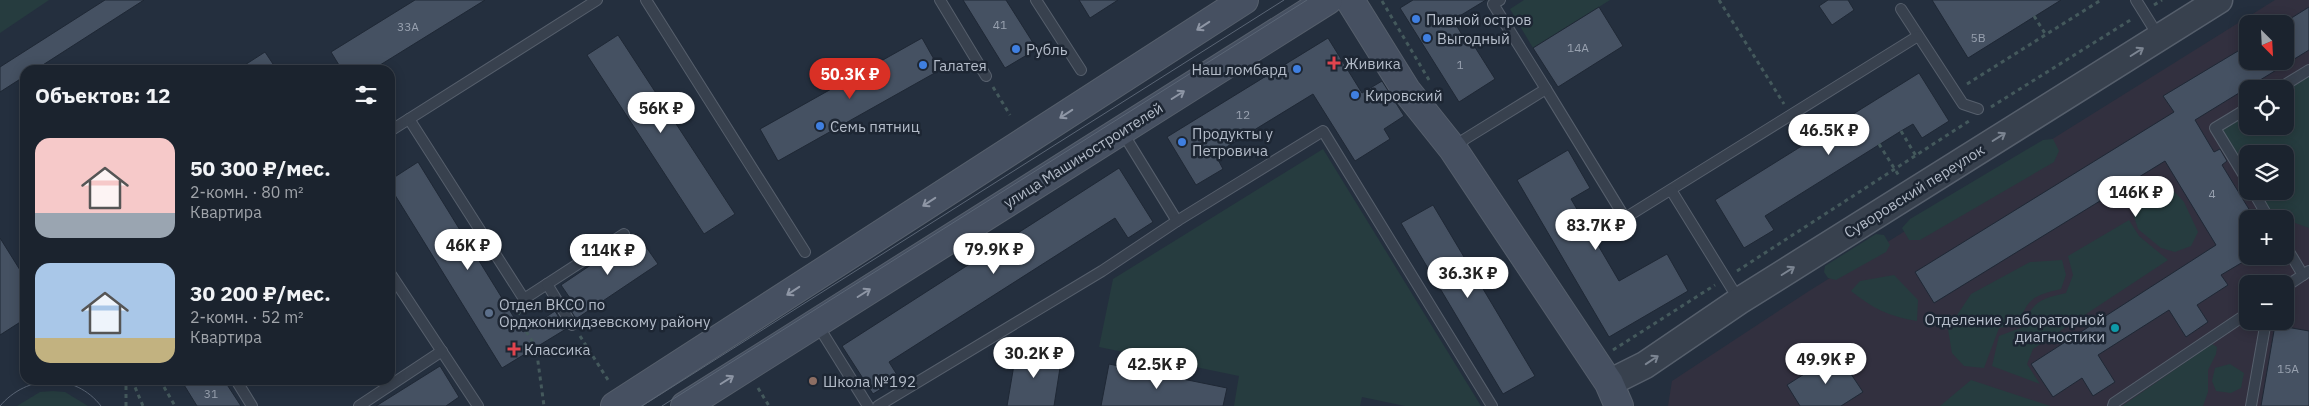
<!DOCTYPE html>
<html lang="ru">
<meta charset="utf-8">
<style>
body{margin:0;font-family:"IBM Plex Sans",sans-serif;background:#242b36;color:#f1f3f6;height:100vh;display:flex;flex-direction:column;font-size:19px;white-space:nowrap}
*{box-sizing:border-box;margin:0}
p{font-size:16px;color:#a0a4aa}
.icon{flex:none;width:28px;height:28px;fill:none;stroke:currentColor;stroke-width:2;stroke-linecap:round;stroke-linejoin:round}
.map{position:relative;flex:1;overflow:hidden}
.sheet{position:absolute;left:20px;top:65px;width:375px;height:320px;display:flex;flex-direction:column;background:#1b232e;border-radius:15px;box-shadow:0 2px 12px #0003,0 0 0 1px #39404a}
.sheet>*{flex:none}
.needle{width:32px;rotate:156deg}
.fabs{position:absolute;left:2239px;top:15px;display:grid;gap:10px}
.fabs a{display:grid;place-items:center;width:55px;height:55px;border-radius:10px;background:#1b232e;box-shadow:0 2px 12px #0003,0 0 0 1px #39404a;font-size:25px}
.price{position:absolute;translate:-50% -42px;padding:0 11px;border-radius:18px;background:#fff;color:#222;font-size:16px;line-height:32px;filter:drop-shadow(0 1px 2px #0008)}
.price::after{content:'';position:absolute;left:50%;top:30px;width:15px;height:11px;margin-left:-8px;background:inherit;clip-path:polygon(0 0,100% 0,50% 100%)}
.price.current{background:#d93025;color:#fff}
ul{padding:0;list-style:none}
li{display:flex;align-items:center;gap:15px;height:125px;padding:0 15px}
li span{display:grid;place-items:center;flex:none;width:140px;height:100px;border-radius:15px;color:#555}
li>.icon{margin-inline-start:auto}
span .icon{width:60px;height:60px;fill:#fffc;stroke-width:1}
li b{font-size:21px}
h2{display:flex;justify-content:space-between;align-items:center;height:60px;padding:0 15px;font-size:21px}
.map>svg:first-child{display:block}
.medical{fill:#32303f;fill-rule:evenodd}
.green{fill:#263c3f}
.building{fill:#455162;stroke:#1f2835}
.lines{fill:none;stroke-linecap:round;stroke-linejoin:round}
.service-casing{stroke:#565f6c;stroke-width:12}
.tertiary-casing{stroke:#565f6c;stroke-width:29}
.secondary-casing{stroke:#565f6c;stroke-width:30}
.path{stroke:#44595c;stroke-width:3;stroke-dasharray:4 4;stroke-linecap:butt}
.service{stroke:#38414e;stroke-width:10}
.tertiary{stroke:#38414e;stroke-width:26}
.secondary{stroke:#465061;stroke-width:28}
.tram{stroke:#5a6575;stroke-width:1}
.oneway{stroke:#8e96a5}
.oneway2{stroke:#7c8592}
.shop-dot{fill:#3f7fe0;stroke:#1d2633;stroke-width:2}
.health-dot{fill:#e0444e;stroke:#1d2633;stroke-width:2}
.service-dot{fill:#5c6f8a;stroke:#1d2633;stroke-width:2}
.culture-dot{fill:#0f9aa8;stroke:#1d2633;stroke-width:2}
.education-dot{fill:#8d6e63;stroke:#1d2633;stroke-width:2}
.labels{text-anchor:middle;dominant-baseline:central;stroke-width:5;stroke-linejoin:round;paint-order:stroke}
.number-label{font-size:12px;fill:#98a1af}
.poi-label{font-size:15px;fill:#b4bcc9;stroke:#1d2633;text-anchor:start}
.street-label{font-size:15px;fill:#b4bcc9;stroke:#1d2633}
</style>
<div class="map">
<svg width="2309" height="406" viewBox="0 0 2309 406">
<rect width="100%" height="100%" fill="#242f3e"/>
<path class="medical" d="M2275 0H2309V406H1668L1672 381 1809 291ZM2248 24H2285V61H2248ZM2248 89H2285V126H2248ZM2248 154H2285V191H2248ZM2248 219H2285V256H2248ZM2248 284H2285V321H2248Z"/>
<g class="green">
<path d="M0 0H49L0 33Z"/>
<path d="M1524 0H1610L1533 48 1510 9Z"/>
<path d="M2309 76V228L2273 215 2258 191H2285V154H2248L2247 174 2220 131 2247 114 2248 126H2285V90Z"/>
<path d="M2053 139 2059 151 2054 162 1920 240H1909L1902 228 1910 219 2043 140Z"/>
<path d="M1323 149 1481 406H1405L1362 397 1360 406H1234L1239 376 1099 347 1113 279Z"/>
<path d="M2168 185 2184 202 2198 232 2191 246 2175 252 2161 248 2138 229 2131 207 2143 188Z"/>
<path d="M2129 220 2139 236 2168 260 2033 349 2027 364 2040 384 1992 366 1999 336 2023 327C2033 301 2040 299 2066 293L2073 275 2068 256Z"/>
<path d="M1876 234 1884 235 1890 245 1886 252 1836 280 1828 278 1824 272 1825 266Z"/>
<path d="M2062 260 2066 275 2061 289C2035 295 2027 298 2019 324L1999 328 1984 368 1964 366 1952 353 1948 329 1971 294 2030 262Z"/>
<path d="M1894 275 1918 300 1917 321C1890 317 1872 308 1851 291L1860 281Z"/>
<path d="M2212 344 2217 347 2216 354 2208 370V392L2203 406H2122Z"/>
<path d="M2230 364 2244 373 2241 388 2231 393 2216 391 2212 381 2215 368Z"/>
<path d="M1971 380 2050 406H1940Z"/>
<path d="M53 391 65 392 88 406H17L40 392Z"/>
</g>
<g class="building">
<path d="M105 0H144L35 70H25V76L0 92V67Z"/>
<path d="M415 0H485L372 70H342L331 52Z"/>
<path d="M963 0H1006L1037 49 1005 68Z"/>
<path d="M1079 0H1118L1090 18Z"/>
<path d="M1413 0H1486L1453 20 1469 46 1473 44 1495 79 1459 102 1400 8Z"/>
<path d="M1828 0H1848L1854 10 1832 25 1819 6Z"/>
<path d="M1932 0H2061L1968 58Z"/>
<path d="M1599 7 1623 46 1558 87 1533 48Z"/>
<path d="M2309 7V50L2195 120 2214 152 2220 149 2227 161 2222 165 2255 219H2248V259L2221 275 2228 285 2197 305 2208 322 2186 337 2169 310 2098 355 2115 382 2093 396 2082 378 2053 397 2031 364 2216 245 2165 161 1934 303 1915 272 2174 112 2163 96 2248 45V61H2285V22Z"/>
<path d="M618 35 735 214 704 234 587 55Z"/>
<path d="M922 38 940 70 778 161 760 129Z"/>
<path d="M1328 38 1362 93 1382 81 1394 100 1404 116 1384 129 1390 139 1355 161 1313 94 1215 154 1223 169 1196 185 1167 137Z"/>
<path d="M265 52 277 70H237Z"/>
<path d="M1919 73 1949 121 1922 138 1913 124 1901 131 1765 216 1774 230 1744 248 1715 200Z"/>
<path d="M1568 150 1590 188 1571 199 1619 281 1667 254 1688 291 1609 337 1517 180Z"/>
<path d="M418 162 523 332 555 311 566 329 502 368 390 187V180Z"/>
<path d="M1119 168 1153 222 1128 238 1115 218 889 362 899 378 873 394 842 346Z"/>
<path d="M1433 205 1535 376 1503 394 1401 223Z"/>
<path d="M637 234 658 264 576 319 567 304 572 301 561 285Z"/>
<path d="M0 238 25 278V319L0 335Z"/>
<path d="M2275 325 2309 331V406H2261Z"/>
<path d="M1017 347 1062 355 1054 406H1007Z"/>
<path d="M1837 353 1863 392 1841 406H1800L1787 385Z"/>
<path d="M1109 364 1227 388 1223 406H1101Z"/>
<path d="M440 366 459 397 446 406H376Z"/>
<path d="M181 380H224L241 406H197Z"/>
</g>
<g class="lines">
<g class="service-casing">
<g id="service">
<path d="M646 0 805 252"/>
<path d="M940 0 986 76"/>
<path d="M1036 0 1081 70"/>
<path d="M2136 0 2159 37"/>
<path d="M1901 9 1963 104 1978 109"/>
<path d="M1546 89 1625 218 1918 36"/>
<path d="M2278 89 2309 70"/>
<path d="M2248 108 2215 128 2248 182"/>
<path d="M409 119 524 299 624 234"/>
<path d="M1121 130 1177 221"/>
<path d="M390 131 597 0"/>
<path d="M1455 148 1465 139 1546 89 1493 4 1500 0"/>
<path d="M1671 190 1739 300"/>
<path d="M2253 191 2269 219"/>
<path d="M2285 245 2303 275"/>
<path d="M390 273 478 406"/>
<path d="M547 284 572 325"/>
<path d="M2285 287 2309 271"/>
<path d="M817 324 868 406"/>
<path d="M236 380 252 406"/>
<path d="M359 406 442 351"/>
<path d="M878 406 1102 271 1177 221 1323 131 1492 406"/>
<path d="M2113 406 2114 403 2248 313"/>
<path d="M2251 406 2266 321"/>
</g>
</g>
<g class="tertiary-casing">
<path id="tertiary" d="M1609 383 1645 365 1739 301 2219 0"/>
</g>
<g class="secondary-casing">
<g id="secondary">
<path d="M1350 0 1406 90 1453 149 1609 383 1619 406"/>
<path d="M615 406 1244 0"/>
<path d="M685 406 1328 0"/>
</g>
</g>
<g class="path">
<path d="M1719 0 1784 104"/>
<path d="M1382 1 1429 80"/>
<path d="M2154 5 2162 0"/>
<path d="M2034 16 2046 35"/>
<path d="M1967 84 2101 0"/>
<path d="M993 87 1010 115"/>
<path d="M1991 107 2132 19"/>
<path d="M1901 131 1916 156"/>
<path d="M1879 144 1899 176"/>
<path d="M1737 271 1969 121"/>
<path d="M520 311 517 317 536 347 544 406"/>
<path d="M580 336 610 383"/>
<path d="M1613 350 1715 285"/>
<path d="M132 380 143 406"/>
<path d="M160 380 175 406"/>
<path d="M758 388 769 406"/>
<path d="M126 406V380"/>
</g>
<use href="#service" class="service"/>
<use href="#tertiary" class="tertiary"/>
<use href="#secondary" class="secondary"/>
<g class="tram">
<path d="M0 406C27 374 75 372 101 406"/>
<path d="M642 406 1284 0"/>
<path d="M662 406 1307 0"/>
</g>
</g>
<defs><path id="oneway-shaft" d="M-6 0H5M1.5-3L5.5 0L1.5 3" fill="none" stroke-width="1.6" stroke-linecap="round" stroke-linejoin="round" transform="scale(1.25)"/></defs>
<g class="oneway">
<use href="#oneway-shaft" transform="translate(1203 26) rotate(147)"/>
<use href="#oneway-shaft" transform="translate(1178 95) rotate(-32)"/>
<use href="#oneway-shaft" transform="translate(1066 114) rotate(147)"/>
<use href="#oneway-shaft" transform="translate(929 202) rotate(147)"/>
<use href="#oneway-shaft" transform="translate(793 291) rotate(147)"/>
<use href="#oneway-shaft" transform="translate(864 293) rotate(-32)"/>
<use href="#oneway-shaft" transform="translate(727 380) rotate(-32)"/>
</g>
<g class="oneway2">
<use href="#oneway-shaft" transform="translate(2137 52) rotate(-32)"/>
<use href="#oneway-shaft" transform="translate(1999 137) rotate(-32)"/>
<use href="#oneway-shaft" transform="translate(1788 271) rotate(-32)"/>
<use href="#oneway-shaft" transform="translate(1652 360) rotate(-34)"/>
</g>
<g class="shop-dot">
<circle cx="1416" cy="19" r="5"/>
<circle cx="1427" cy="38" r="5"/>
<circle cx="1016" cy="49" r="5"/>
<circle cx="923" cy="65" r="5"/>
<circle cx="1297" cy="69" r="5"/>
<circle cx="1355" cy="95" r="5"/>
<circle cx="820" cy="126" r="5"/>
<circle cx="1182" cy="142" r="5"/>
</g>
<g class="health-dot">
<path d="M1331.5 55.5h5v5h5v5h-5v5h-5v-5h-5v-5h5z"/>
<path d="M511.5 341.5h5v5h5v5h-5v5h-5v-5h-5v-5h5z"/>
</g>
<circle class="service-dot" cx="489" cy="313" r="5"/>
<circle class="culture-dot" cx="2115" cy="328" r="5"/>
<circle class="education-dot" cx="813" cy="381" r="5"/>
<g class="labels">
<g class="number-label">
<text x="1000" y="24">41</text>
<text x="408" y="26">33А</text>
<text x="1978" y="37">5В</text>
<text x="1578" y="47">14А</text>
<text x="1460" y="64">1</text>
<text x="1243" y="114">12</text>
<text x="2212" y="193">4</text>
<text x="2288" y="368">15А</text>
<text x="211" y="393">31</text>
</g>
<g class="poi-label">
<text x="1426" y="19">Пивной остров</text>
<text x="1437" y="38">Выгодный</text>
<text x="1026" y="49">Рубль</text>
<text x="1344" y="63">Живика</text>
<text x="933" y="65">Галатея</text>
<text x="1287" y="69" text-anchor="end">Наш ломбард</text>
<text x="1365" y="95">Кировский</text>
<text x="830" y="126">Семь пятниц</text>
<text x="1192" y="133">Продукты у<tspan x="1192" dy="17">Петровича</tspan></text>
<text x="499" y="304">Отдел ВКСО по<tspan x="499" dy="17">Орджоникидзевскому району</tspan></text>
<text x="2105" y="319" text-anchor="end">Отделение лабораторной<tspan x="2105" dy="17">диагностики</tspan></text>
<text x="524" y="349">Классика</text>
<text x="823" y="381">Школа №192</text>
</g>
<g class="street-label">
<text transform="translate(1083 155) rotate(-32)">улица Машиностроителей</text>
<text transform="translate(1914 191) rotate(-32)">Суворовский переулок</text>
</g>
</g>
</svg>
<div class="fabs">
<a><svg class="needle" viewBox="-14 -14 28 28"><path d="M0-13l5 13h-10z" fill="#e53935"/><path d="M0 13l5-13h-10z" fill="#a0a4aa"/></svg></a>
<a><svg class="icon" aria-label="locate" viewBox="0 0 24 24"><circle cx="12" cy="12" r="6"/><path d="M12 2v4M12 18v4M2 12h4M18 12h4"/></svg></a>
<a><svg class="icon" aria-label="layers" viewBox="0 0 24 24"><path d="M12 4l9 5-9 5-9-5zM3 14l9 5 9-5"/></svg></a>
<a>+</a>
<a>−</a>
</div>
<b class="price current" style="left:850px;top:100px">50.3K ₽</b>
<b class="price" style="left:661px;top:134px">56K ₽</b>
<b class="price" style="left:1829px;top:156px">46.5K ₽</b>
<b class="price" style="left:2136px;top:218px">146K ₽</b>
<b class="price" style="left:1596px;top:251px">83.7K ₽</b>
<b class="price" style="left:468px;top:271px">46K ₽</b>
<b class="price" style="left:994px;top:275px">79.9K ₽</b>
<b class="price" style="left:608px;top:276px">114K ₽</b>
<b class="price" style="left:1468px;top:299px">36.3K ₽</b>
<b class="price" style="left:1034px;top:379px">30.2K ₽</b>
<b class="price" style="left:1826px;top:385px">49.9K ₽</b>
<b class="price" style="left:1157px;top:390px">42.5K ₽</b>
<section class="sheet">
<h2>Объектов: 12<svg class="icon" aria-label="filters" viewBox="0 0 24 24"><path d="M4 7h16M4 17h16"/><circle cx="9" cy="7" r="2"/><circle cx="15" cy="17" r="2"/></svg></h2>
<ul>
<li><span style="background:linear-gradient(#f6c9c9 75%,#9aa5b1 0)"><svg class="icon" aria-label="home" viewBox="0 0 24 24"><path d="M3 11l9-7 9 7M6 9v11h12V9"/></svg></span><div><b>50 300 ₽/мес.</b><p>2-комн. · 80 m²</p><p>Квартира</p></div></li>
<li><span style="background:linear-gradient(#a9c7e8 75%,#c2b280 0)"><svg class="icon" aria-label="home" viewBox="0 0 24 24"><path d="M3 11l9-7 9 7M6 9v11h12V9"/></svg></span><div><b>30 200 ₽/мес.</b><p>2-комн. · 52 m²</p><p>Квартира</p></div></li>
</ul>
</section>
</div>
